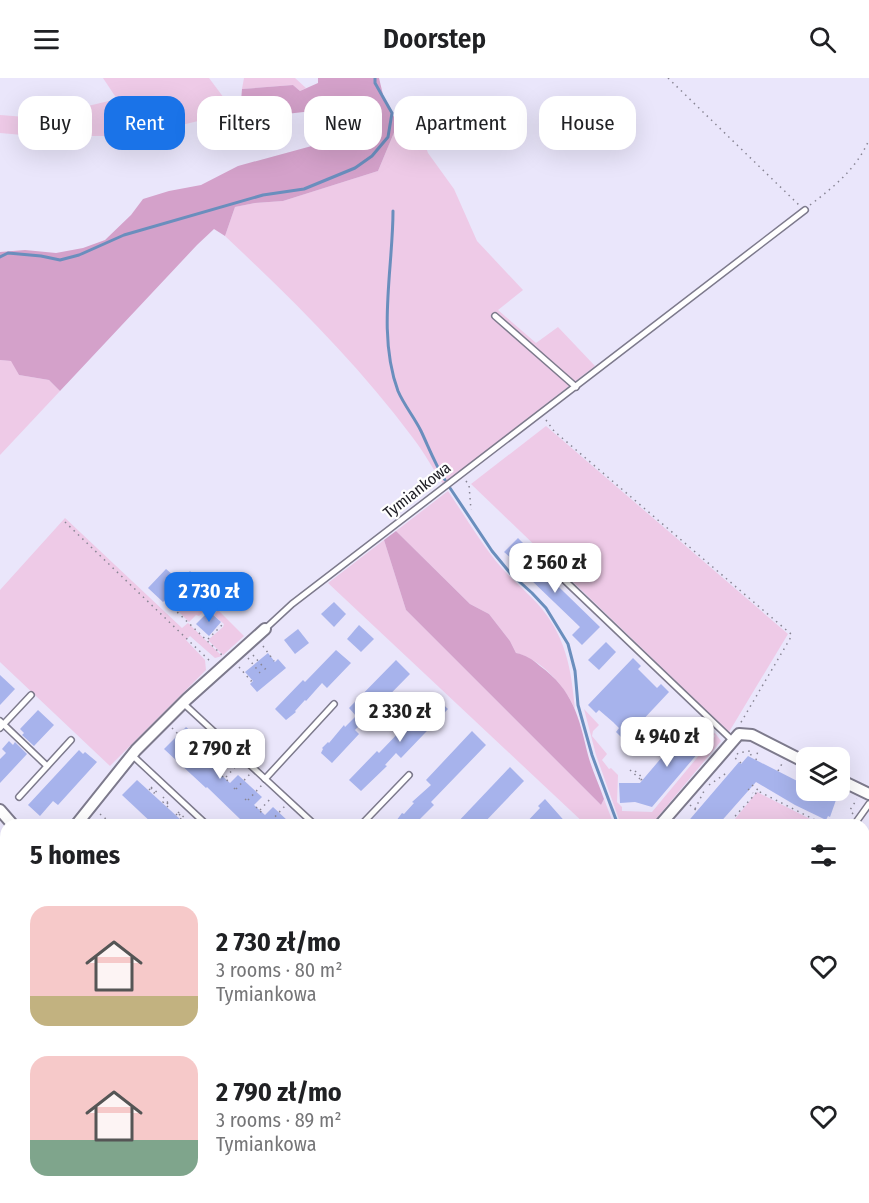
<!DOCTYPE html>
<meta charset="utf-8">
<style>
body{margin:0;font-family:"Fira Sans Condensed",sans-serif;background:#f2f2f2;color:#202124;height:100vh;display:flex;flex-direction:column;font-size:22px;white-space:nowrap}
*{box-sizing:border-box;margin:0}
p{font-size:20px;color:#757577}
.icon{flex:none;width:33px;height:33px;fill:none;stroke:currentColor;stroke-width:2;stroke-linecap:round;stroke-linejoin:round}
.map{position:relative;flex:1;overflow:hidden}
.panel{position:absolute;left:0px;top:741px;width:870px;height:384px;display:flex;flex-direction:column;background:#fff;border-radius:18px 18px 0 0;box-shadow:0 6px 24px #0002}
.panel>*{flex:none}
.hud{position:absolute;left:18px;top:18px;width:834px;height:54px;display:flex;gap:12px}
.fabs{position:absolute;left:796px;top:669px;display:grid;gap:12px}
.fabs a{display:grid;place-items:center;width:54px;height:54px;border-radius:12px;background:#fff;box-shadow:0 6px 24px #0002;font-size:30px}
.price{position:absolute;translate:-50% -51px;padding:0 14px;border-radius:12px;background:#fff;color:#222;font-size:20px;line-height:39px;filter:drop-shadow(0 2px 3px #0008)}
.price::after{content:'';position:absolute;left:50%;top:36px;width:18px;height:14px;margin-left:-9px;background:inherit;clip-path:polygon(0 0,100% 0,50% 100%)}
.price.selected{background:#1a73e8;color:#fff}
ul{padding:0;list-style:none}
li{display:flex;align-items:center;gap:18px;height:150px;padding:0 30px}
li span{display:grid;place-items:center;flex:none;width:168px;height:120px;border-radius:18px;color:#555}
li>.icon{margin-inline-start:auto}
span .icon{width:72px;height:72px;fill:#fffc;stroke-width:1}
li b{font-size:26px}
h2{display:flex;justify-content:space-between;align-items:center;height:72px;padding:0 30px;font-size:26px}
.pill{padding:0 21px;border-radius:18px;background:#fff;box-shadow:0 6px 24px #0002;font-size:21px;line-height:54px}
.pill.selected{background:#1a73e8;color:#fff}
header{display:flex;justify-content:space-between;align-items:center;height:78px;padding:0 30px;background:#fff;font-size:27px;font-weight:600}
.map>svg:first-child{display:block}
.green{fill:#eecae7}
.forest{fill:#d4a1ca}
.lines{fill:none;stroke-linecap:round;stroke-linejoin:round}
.stream{stroke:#6a8ebd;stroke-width:3}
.building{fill:#a7b3ec}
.service-casing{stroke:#7d7a8c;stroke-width:8}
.minor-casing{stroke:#7d7a8c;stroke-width:14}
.path{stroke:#888594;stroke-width:1.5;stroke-dasharray:1.5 4.5;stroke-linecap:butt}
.service{stroke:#fff;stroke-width:5}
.minor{stroke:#fff;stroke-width:10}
.labels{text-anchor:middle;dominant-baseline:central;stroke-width:4.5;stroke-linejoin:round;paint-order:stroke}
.street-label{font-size:16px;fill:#1e1d24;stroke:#fff}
</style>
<header><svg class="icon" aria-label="menu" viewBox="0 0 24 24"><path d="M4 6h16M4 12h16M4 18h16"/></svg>Doorstep<svg class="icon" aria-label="search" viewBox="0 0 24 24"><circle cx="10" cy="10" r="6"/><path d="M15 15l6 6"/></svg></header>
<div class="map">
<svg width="869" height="1125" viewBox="0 0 869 1125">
<rect width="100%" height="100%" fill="#eae6fb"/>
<g class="green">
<path d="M103 0H209L227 24 265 21 273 36 232 35 173 49 111 58H34L0 55V37L38 40 117 21Z"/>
<path d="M244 0H295L306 10 300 13 293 7 242 11Z"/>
<path d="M330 31 368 50V64L330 63Z"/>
<path d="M417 44 428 75 454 111 477 163 523 212 498 232 536 265 558 249 595 288 443 406C433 391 424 374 413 360 358 286 292 221 225 158L235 129 255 125 283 123 378 93 398 45Z"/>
<path d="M0 282 12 283 19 297 49 302 60 313 0 377Z"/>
<path d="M546 348 788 556 729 654 471 406Z"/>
<path d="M448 413C465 438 481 466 501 489 512 502 525 512 537 525 566 558 571 589 575 631 565 608 541 581 516 575L510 563 489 536 470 526 396 453Z"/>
<path d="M65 440 182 550 188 545 222 578 215 580 190 558 186 562 205 582 206 592 110 688 0 584V512Z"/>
<path d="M384 462 406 532 601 727 604 721 614 747H586L328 505Z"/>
<path d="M189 517 201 529 209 522 215 528 213 530 206 531 199 538 196 537 189 544 176 531Z"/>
<path d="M218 532 244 558 223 577 208 562 223 549 224 546 214 537Z"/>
<path d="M584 631 599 647 593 653 592 658 607 676 602 682 609 691 611 690 618 697 617 724 622 729V733L652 734 715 658 713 656 715 655 721 663 651 747H621L596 677Z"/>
<path d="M757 714 822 747H799L790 742 787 747H730Z"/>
<path d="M6 848V966L0 961V856Z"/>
</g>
<g class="forest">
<path d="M318 0H379L385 25 398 45 378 93 283 123 255 125 235 129 225 158 214 151 197 167 60 313 49 302 19 297 11 283 0 282V174L25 172 56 175 83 170 105 162 131 137 143 121 169 113 201 107 238 88 330 63 368 64V50L330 31 286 36H273L265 21 241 23 242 11 293 7 300 13 318 5Z"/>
<path d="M396 453 470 526 489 536 510 563 516 575C526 577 532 581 540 588 573 612 579 639 588 677 592 692 599 706 604 721L601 727 406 532 384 462Z"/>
</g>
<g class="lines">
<g class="stream">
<path d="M393 133C393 191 377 256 398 313 404 327 414 339 421 353 429 370 435 386 445 402"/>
<path d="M0 179 8 175 41 178 60 182 79 177 124 157 263 117 304 111 355 90 372 78 388 59 392 35 375 5V0"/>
<path d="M450 410 492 473 511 496 532 515 546 530 568 566 575 593 578 627 592 677 618 747"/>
<path d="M625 1125 627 1119"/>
</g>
</g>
<g class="building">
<path d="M518 460 526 468 523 471 529 477 528 479 600 549 582 567 572 557 580 549 528 499 532 494 516 479 513 482 504 474Z"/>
<path d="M166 491 180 503 190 493 203 506 194 514 191 511 180 522 172 515 163 524 148 510Z"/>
<path d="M334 524 346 536 334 549 321 536Z"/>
<path d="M209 533 221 544 209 558 196 546Z"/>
<path d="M359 547 374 561 361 574 347 561Z"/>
<path d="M298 551 309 565 295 576 284 562Z"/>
<path d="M606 564 616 574 599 592 588 582Z"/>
<path d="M336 572 351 585 327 610 322 605 306 623 305 622 295 633 296 634 286 642 275 631 303 602 305 604Z"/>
<path d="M268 575 275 584 278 581 286 590 257 614 250 606 253 603 245 594Z"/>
<path d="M633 580 641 588 638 591 657 610 661 606 669 614 624 662 616 654 619 650 613 644 599 632 596 635 588 627Z"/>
<path d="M396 582 410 596 355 652 359 656 332 685 321 675 323 671 322 670 328 664 329 665 344 647 345 649 356 638 349 630Z"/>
<path d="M0 597 15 611 0 627Z"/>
<path d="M434 618 448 631 401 680 396 675 385 687 387 688 361 713 349 702 377 673 379 675Z"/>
<path d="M38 632 54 647 34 668 22 657 24 655 20 651Z"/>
<path d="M696 643 711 655 708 659 710 661 652 729 635 724 620 725 619 705H640L691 645 693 646Z"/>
<path d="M186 649 227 686 219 695 230 705 238 697 262 719 254 727 265 737 273 729 288 743 284 747H249L242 741 241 742 207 709 206 710 164 671Z"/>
<path d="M472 653 486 667 431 724 434 727 414 747H393L402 735 404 736 414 725 412 724 431 707 426 702Z"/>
<path d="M9 663 13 667 15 664 27 676 0 705V681L6 675 2 671Z"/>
<path d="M79 672 83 676 85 674 97 684 58 727 53 723 40 738 28 727Z"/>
<path d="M748 678 807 708V712H817L836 722 830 739 828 738 826 742 795 727 756 704 718 747H685L739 684 741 686Z"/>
<path d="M510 689 524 703 482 747H455Z"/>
<path d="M137 702 181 742 176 747H154L122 717Z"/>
<path d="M545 721 568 747H524L540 730 538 728Z"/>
</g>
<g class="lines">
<g class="service-casing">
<g id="service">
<path d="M495 238 576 309"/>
<path d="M537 476 732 662"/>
<path d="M265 551 292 526 805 132"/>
<path d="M183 625 315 747"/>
<path d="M0 643 47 688"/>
<path d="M0 650 31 617"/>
<path d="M132 677 207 747"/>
<path d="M265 701 334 626"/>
<path d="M19 719 71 662"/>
<path d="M361 747 409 697"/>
<path d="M854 747 869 726"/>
<path d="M864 1040 869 1043"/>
<path d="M747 1119 764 1125"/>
<path d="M575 1125 576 1119"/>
</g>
</g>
<g class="minor-casing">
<g id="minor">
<path d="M840 702 869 716"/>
<path d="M0 732 13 747"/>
<path d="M76 747 136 672 187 621 265 551"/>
<path d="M660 747 739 656 752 657 807 685"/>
<path d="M0 845 6 837"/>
<path d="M864 962 869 965"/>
<path d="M864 1069 869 1059"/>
<path d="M185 1119 192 1125"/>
<path d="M437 1119 448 1125"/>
<path d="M114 1125 119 1119"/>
<path d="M352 1125 357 1119"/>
<path d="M838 1125 840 1119"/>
</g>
</g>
<g class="path">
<path d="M668 0 800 128"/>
<path d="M810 127C835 108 856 91 869 62"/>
<path d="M546 342 554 353 791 556V559L740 646"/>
<path d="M466 403 469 407 471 432"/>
<path d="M65 444 212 585"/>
<path d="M191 512 174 531 222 577"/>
<path d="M190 515 202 527 210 518"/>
<path d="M208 561 223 546 221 545"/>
<path d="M263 568 274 583"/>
<path d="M253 577 265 591 266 590"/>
<path d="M248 580 260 595"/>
<path d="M239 589 251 603 252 602"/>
<path d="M172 650 178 656"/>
<path d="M675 652 682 658"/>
<path d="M190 668 204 653"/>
<path d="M199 678 200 677 203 680 202 681"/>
<path d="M202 678 214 666"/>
<path d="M756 682 758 672"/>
<path d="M741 685 735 680 738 675 750 673 752 676 749 678"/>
<path d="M211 689 212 688 215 691 214 692"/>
<path d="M214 689 226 676"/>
<path d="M630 692 640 701"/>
<path d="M635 693 643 700 641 702 643 704"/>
<path d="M778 693 783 684"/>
<path d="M222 698 228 703"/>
<path d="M226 699 237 687"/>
<path d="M801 704 806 695"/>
<path d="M709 707 728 694"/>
<path d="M752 707 758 712"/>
<path d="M151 709 159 716"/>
<path d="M234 710 237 713"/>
<path d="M149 711 154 715 155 714 151 710"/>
<path d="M236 711 250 696"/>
<path d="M748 711 753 715"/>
<path d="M824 716 826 712"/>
<path d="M163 719 170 727"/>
<path d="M245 721 249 724"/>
<path d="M248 722 262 707"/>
<path d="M690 727 697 733"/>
<path d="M168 729 163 724 165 723 169 727"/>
<path d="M256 729 262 735"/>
<path d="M695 731 705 711"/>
<path d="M260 732 272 719"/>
<path d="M178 734 186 741"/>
<path d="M100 736 113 747"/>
<path d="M176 736 181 741 182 739 178 735"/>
<path d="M853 736 850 732 857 721"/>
<path d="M268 742 272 746"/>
<path d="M271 743 285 728"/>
<path d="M190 744 193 747"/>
<path d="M454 744 458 747"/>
<path d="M719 745 722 747"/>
<path d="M289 747 297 739"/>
<path d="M727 747 758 713 825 747"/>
<path d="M839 747H843"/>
<path d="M864 850 869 843"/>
<path d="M869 877 864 886 869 889"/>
<path d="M864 912 867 919"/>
<path d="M0 984 6 989"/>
<path d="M864 996 868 985 864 975"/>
<path d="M0 1024 6 1016"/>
<path d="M270 1119 278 1125"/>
<path d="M554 1119 565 1125"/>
<path d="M659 1119 660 1125"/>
<path d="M705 1119 708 1125"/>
<path d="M1 1123 6 1117"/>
<path d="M11 1125 16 1119"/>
<path d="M248 1125 253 1119"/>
<path d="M264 1125 268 1120"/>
<path d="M286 1125 291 1119"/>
<path d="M324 1125 328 1120 335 1125"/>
<path d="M400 1125 404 1119"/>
<path d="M607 1125 610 1119"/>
<path d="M797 1125 800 1119"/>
</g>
<use href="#service" class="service"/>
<use href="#minor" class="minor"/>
</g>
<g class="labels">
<g class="street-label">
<text transform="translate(417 412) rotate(-38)">Tymiankowa</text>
</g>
</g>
</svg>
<div class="fabs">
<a><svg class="icon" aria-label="layers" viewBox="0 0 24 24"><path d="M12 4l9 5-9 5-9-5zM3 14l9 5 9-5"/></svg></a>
</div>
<b class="price" style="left:555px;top:516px">2 560 zł</b>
<b class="price selected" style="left:209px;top:545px">2 730 zł</b>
<b class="price" style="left:400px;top:665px">2 330 zł</b>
<b class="price" style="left:667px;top:690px">4 940 zł</b>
<b class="price" style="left:220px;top:702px">2 790 zł</b>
<div class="hud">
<a class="pill">Buy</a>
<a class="pill selected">Rent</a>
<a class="pill">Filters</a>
<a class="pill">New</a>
<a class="pill">Apartment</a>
<a class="pill">House</a>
</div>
<section class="panel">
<h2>5 homes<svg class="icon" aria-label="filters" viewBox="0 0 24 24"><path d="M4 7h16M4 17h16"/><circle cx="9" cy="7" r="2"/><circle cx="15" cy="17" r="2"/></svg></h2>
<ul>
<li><span style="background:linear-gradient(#f6c9c9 75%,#c2b280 0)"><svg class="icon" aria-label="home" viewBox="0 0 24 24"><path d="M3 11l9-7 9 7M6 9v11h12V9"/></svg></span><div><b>2 730 zł/mo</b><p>3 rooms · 80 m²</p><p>Tymiankowa</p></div><svg class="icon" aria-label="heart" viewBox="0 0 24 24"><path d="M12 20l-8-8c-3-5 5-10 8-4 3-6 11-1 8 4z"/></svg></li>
<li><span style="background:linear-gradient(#f6c9c9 70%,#7fa58c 0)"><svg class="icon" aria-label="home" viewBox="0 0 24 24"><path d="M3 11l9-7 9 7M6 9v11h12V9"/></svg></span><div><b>2 790 zł/mo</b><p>3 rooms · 89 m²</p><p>Tymiankowa</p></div><svg class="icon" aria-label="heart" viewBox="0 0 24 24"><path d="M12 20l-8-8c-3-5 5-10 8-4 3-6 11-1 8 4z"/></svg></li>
</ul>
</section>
</div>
